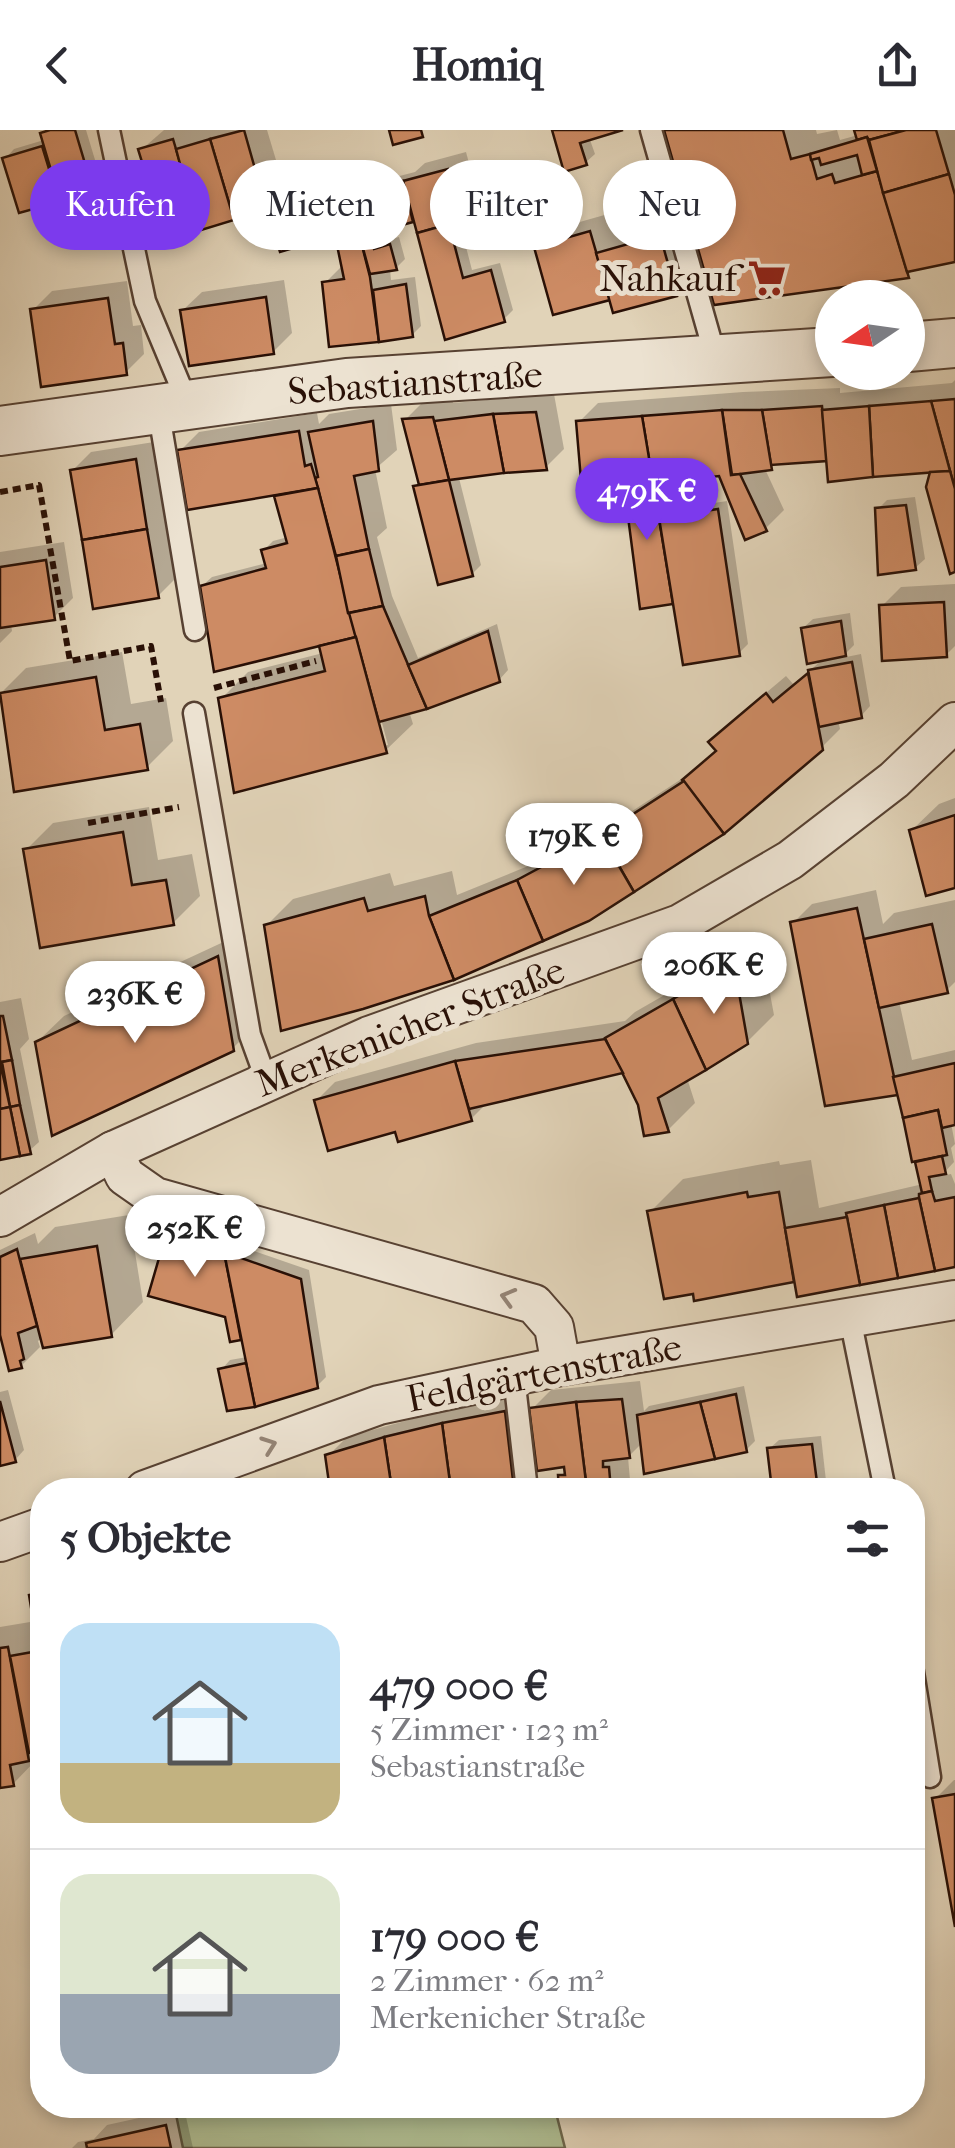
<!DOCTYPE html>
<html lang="de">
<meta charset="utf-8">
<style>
body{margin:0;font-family:"IM FELL French Canon",serif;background:#f2f2f3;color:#2b2b33;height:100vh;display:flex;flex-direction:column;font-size:38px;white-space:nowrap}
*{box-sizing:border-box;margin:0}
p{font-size:32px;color:#7c7c81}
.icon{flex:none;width:55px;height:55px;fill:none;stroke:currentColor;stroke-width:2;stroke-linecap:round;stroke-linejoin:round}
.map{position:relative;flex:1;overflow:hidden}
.details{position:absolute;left:30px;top:1348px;width:895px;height:640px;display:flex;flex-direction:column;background:#fff;border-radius:40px;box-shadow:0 5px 15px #0003}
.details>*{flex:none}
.hud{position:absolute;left:30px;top:30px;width:895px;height:90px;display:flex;gap:20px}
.needle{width:65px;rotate:257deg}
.controls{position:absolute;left:815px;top:150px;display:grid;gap:20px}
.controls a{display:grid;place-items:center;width:110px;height:110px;border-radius:50%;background:#fff;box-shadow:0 5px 15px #0003;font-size:50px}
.price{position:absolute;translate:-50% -85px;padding:0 22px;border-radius:35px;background:#fff;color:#222;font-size:32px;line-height:65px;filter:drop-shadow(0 2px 5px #0008)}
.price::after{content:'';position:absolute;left:50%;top:60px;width:30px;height:22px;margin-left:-15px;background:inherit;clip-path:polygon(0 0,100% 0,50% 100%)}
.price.on{background:#7c3aed;color:#fff}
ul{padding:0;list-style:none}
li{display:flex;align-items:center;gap:30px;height:250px;padding:0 30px}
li+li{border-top:2px solid #e1e1e2}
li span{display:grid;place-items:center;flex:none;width:280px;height:200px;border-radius:30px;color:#555}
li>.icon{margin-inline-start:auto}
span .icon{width:120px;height:120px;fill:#fffc;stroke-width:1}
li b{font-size:42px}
h2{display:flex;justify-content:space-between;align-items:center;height:120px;padding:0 30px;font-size:42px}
.pill{padding:0 35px;border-radius:45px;background:#fff;box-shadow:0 5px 15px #0003;font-size:35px;line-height:90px}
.pill.on{background:#7c3aed;color:#fff}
header{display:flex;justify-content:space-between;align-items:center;height:130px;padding:0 30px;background:#fff;font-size:45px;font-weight:800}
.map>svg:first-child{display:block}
.green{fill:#aebd92;stroke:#6c664c;stroke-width:2.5}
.shadow{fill:#0003;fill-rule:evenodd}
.building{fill:#cd8b64;stroke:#291006;stroke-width:2.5}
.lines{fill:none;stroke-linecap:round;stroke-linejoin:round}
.service-casing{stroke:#574132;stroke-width:25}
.minor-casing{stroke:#574132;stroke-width:42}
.tertiary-casing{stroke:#574132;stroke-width:52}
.path{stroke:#291006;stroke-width:6;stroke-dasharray:8 5;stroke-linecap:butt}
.service{stroke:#ece2d1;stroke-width:20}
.minor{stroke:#ece2d1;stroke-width:38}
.tertiary{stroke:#ece2d1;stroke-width:48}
.oneway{stroke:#948476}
.labels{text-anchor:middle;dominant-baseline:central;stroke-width:10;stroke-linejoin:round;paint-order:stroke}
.poi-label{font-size:38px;fill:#291006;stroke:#ece2d1;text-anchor:end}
.street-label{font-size:38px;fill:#291006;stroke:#ece2d1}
</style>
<header><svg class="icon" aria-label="back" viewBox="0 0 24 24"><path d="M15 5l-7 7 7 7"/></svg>Homiq<svg class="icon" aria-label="share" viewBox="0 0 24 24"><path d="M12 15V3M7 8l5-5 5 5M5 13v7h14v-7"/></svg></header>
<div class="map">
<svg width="955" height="2018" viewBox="0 0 955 2018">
<rect width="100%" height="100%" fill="#e1d3b8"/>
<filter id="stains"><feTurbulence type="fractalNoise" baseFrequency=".002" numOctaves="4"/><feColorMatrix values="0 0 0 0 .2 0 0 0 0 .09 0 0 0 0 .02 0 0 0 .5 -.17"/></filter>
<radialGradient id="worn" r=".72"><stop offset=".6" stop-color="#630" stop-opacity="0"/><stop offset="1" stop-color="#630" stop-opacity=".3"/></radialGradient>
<path class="green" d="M174 1975H554L565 2018H183Z"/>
<g class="shadow">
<path d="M46 0H86L105 63 96 72 62 68 21 80 5 29 14 19 44 10 42 4Z"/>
<path d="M164 0H267L285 60 266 78 141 20Z"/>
<path d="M554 0H614L589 7 595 24 585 33Z"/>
<path d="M666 0H816L817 4 837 0 840 10 858 5 857 0H955V129L915 138 907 146Z"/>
<path d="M466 22 479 70 459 90 472 140 500 133 513 180 504 189 446 207 415 87 412 90 379 59 388 49 415 42 425 33Z"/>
<path d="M653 31 672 64 653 83 627 60Z"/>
<path d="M371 58 384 111 399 107 405 129 396 138 390 139 391 150 415 147 421 196 412 205 331 214 325 153 344 134 334 87 362 60Z"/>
<path d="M317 60 329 99 319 108 274 93 283 83 303 78 301 71Z"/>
<path d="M608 84 615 106 679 88 695 145 676 163 611 166 536 118 555 99Z"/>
<path d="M284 150 292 203 273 222 183 180 202 162Z"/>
<path d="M127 151 133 196 141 195 144 224 126 242 33 180 52 161Z"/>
<path d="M955 250V440L934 340 829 328 776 332 765 339 784 380 766 398 721 344 696 346 699 357 711 356 714 373 727 371 748 514 739 523 675 471 642 476 626 357 623 360 606 346 579 292 598 273 743 262 840 258V263L952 253Z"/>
<path d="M554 264 564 319 545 338 459 348 481 435 472 444 416 357 421 352 405 290 424 271 452 269 453 273Z"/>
<path d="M391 274 397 320 375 339 387 398 377 407 392 466 418 528 497 494 508 540 499 550 409 581 413 594 386 620 221 569 248 542 323 523 321 513 202 456 212 447 267 433 264 420 273 411 288 407 277 366 282 362 180 321 199 302 317 283 319 294 329 284ZM376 589H381L388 615 383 616Z"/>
<path d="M154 312 177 447 158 466 72 341 91 322Z"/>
<path d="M915 367 925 429 915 438 878 379 887 370Z"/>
<path d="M64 412 73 468 54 487 11 494 12 501 0 513V422Z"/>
<path d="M955 454V516L946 525 882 476 901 457Z"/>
<path d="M850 483 854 515 841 528 861 524 870 576 861 586 838 590 840 599 821 618 588 789 266 796 293 769 390 743 394 756 452 741 457 765 538 732 623 687 706 633 719 621 711 612 730 593 786 546 794 555 824 528 803 498 813 489Z"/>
<path d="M122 522 131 574 166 568 173 611 147 637 16 659 0 564 26 538Z"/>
<path d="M955 668V756L912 700 939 674Z"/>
<path d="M149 677 158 730 192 724 200 766 173 793 26 720 53 693Z"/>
<path d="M876 760 883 794 894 783 955 770V852L947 860 899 871 912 930 955 920V992L951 993 955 1014 951 1018 954 1032 941 1046 951 1044 955 1054V1135L796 1146 793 1149 650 1082 683 1049 779 1031 780 1035 811 1030 819 1078 923 1054 900 963 793 793 812 774Z"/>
<path d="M245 802 259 892 232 919 37 912 64 886Z"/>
<path d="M760 810 774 885 747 912 687 948 695 973 668 1000 646 1003 641 975 624 940 488 972 471 989 397 998 316 971 335 952 476 913 625 891 635 882Z"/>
<path d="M21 868 29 909 20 919 39 1012 29 1021 0 1027V872Z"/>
<path d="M129 1085 143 1172 111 1205 43 1207 38 1211 40 1217 21 1236 0 1195V1120L35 1103 38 1114 55 1097Z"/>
<path d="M187 1087 242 1104 245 1118 309 1140 326 1247 317 1256 229 1278 221 1240 230 1230 247 1227 243 1207 232 1209 227 1185 169 1106Z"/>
<path d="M640 1251 644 1281 649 1276 744 1256 755 1311 746 1320 643 1312 628 1327 630 1350 620 1360H562L560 1346 567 1340 532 1279 551 1260Z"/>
<path d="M8 1260 24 1320 15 1330 0 1334V1262Z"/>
<path d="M524 1263 532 1338 513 1357 486 1360H332L328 1326 347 1307 463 1275Z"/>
<path d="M821 1306 827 1360H774L769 1319 779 1310Z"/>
<path d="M42 1456V1618L38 1619 39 1627 13 1654 0 1656V1497L36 1491 32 1466Z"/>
<path d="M954 1650H955V1783L935 1669Z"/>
<path d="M184 1978 193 2018H72L78 2012 94 2009 107 1995Z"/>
</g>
<g class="building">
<path d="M50 0H75L97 74 64 84 40 3Z"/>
<path d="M244 0 267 81 234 90 210 9Z"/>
<path d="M389 0H421L423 7 393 15Z"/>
<path d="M552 0H623L580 13 587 35 564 42Z"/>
<path d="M664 0H783L791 29 810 24 817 49 832 44 835 53 877 41 909 148 714 175Z"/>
<path d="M854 0H906L869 10 867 7 857 10Z"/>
<path d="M906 0H936L949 44 883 63 869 10Z"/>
<path d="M867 7 877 41 862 45 857 25 821 35 819 28 811 30 810 24Z"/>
<path d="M173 9 197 90 163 100 138 19Z"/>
<path d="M210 9 234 90 198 101 176 19Z"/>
<path d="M42 16 59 72 19 83 2 28Z"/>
<path d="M448 39 461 91 417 103 403 51Z"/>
<path d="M949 44 955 65V132L907 142 883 63Z"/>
<path d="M643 46 655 85 633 91 625 60 633 57 631 50Z"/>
<path d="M403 51 413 92 387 99 376 58Z"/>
<path d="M308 68 321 110 280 122 271 92 302 83 298 70Z"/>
<path d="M352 76 370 147 379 212 329 217 322 152 344 149 331 86 341 84 340 79Z"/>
<path d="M449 94 463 148 491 140 505 192 445 210 417 103Z"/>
<path d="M590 101 610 170 553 185 534 117Z"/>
<path d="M660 105 677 166 613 183 596 123Z"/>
<path d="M371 109 374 119 390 114 397 140 370 144 361 111Z"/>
<path d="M406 154 413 207 379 212 373 160Z"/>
<path d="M266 167 274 224 189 236 180 180Z"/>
<path d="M108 168 115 214 123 213 127 245 41 257 30 179Z"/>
<path d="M955 269V359L931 271Z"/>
<path d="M931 271 950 341 873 347 869 276Z"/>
<path d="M822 276 827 331 771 335 762 280Z"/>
<path d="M869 276 873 347 828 352 822 280Z"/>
<path d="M722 280H762L772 340 732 345Z"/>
<path d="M722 280 731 345 740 344 767 401 745 410 719 346 653 353 642 286Z"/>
<path d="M536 282 547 340 504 343 493 284Z"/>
<path d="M493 284 504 343 449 350 434 291Z"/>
<path d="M642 286 652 346 623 348 624 362 606 365 604 348 581 350 576 291Z"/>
<path d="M433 287 449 350 419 355 402 289Z"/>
<path d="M373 291 379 341 354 346 369 419 336 426 315 348 318 347 308 302Z"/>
<path d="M299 301 305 336 311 334 318 358 187 380 177 320Z"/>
<path d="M136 329 147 399 82 410 70 340Z"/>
<path d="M950 341 955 359V442L950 444 926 357 930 342Z"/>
<path d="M652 346 673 474 640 479 623 348Z"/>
<path d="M687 349 690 365 702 364 705 381 659 388 653 353Z"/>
<path d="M449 350 473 446 438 455 413 356Z"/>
<path d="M318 358 356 507 214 542 200 456 266 438 261 420 287 413 274 366Z"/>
<path d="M906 375 916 440 878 445 875 378Z"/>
<path d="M718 379 740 526 683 535 659 388Z"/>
<path d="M147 399 159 468 93 479 82 410Z"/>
<path d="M369 419 383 476 348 483 336 426Z"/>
<path d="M46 430 55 490 0 498V437Z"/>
<path d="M944 472 947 527 882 531 879 475Z"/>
<path d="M383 476 427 579 379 592 349 483Z"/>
<path d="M841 491 846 526 807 534 801 498Z"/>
<path d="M488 501 500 552 427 579 408 535Z"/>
<path d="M356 507 387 623 234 663 218 568 325 541 319 516Z"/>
<path d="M852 532 862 588 819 597 808 540Z"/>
<path d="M808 543 823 620 724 704 682 650 716 621 708 612 766 563 773 572Z"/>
<path d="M96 547 105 600 140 594 148 640 14 662 0 563Z"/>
<path d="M684 651 724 704 634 762 601 705Z"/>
<path d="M955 685V758L926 766 909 700Z"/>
<path d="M123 702 132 755 166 750 174 795 40 818 23 719Z"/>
<path d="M601 705 634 762 589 791 543 811 517 750Z"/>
<path d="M517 750 543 811 454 850 429 786Z"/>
<path d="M425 766 429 786 454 850 363 879 281 901 264 795 364 768 368 781Z"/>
<path d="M857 778 898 965 825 976 790 792Z"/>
<path d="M932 794 948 863 879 878 864 809Z"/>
<path d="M218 826 234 921 52 1006 35 912Z"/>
<path d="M734 834 748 914 706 940 673 869Z"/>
<path d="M673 869 706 940 658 968 669 1002 644 1006 638 975 605 908Z"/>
<path d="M0 886H3L12 930 0 932Z"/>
<path d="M605 909 623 943 469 979 455 931Z"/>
<path d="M12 930 20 975 10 977 2 932Z"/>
<path d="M455 931 472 991 398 1012 395 1002 328 1021 314 970Z"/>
<path d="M0 932 10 977 0 979Z"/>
<path d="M955 933V995L942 998 938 980 903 988 893 947Z"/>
<path d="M20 975 31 1024 20 1026 10 977Z"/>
<path d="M10 977 20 1026 0 1030V979Z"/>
<path d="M938 980 947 1025 912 1032 903 988Z"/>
<path d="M942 1026 946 1044 929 1047 932 1061 922 1063 915 1032Z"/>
<path d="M932 1061 935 1071 955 1067V1137L935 1141 919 1068V1064Z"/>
<path d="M747 1062 748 1067 779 1062 794 1152 694 1171 693 1164 664 1169 647 1081Z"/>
<path d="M919 1068 935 1141 898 1148 884 1075Z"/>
<path d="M884 1075 898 1148 860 1155 846 1083Z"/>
<path d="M847 1087 860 1155 797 1167 785 1098Z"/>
<path d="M166 1104 224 1122 241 1210 230 1212 225 1187 148 1166Z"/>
<path d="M97 1116 112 1207 43 1218 20 1129Z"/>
<path d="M17 1119 37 1196 18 1203 24 1229 20 1231 22 1238 9 1241 0 1205V1127Z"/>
<path d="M224 1122 301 1149 318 1258 255 1277Z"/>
<path d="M246 1233 255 1277 227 1281 218 1239Z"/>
<path d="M736 1264 747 1322 715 1329 700 1272Z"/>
<path d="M622 1269 630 1328 603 1331V1337H609L611 1360H587L576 1272Z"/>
<path d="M0 1271 16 1332 0 1336Z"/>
<path d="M576 1272 587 1360H559L558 1345H565L564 1337 537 1341 529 1278Z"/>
<path d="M700 1272 715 1329 644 1344 637 1285Z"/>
<path d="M505 1281 514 1359 451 1360 442 1293Z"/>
<path d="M442 1293 451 1360H392L384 1307Z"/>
<path d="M384 1307 392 1360H330L325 1325Z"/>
<path d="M812 1314 818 1360H772L767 1318Z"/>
<path d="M42 1463V1545L29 1465Z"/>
<path d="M8 1517 29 1631 10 1635 14 1656 0 1658V1518Z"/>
<path d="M38 1521 42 1545V1620L29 1623 10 1526Z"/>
<path d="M955 1664V1797L932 1668Z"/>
<path d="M166 1995 171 2018H87L86 2013Z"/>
</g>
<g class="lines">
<g class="service-casing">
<g id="service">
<path d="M109 0 145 171 188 274"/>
<path d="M651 0 716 229"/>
<path d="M158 278 195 500"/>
<path d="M194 583 250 905 267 952"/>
<path d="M850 1188 885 1360"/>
<path d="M514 1247 527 1360"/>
<path d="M912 1536 930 1647"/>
</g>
</g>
<g class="minor-casing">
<g id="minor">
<path d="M113 1021 125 1046 155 1067 534 1174 554 1197 561 1236"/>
<path d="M0 1087 113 1021 369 906 680 794 790 730 894 650 955 592"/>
<path d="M145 1360 379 1275 561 1236 955 1170"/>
<path d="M0 1412 42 1397"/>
</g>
</g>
<g class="tertiary-casing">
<g id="tertiary">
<path d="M908 217 955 213"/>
<path d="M0 301 347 253 832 222"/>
</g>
</g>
<g class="path">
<path d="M0 362 39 355 70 531 151 516 161 572"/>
<path d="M214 558 316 531"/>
<path d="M88 693 179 677"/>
</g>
<use href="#service" class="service"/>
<use href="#minor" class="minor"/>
<use href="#tertiary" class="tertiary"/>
</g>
<defs><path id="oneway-chevron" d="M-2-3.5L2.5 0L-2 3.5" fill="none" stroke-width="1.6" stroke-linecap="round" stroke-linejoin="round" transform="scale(2.5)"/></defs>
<g class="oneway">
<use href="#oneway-chevron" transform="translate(508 1167) rotate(-164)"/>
<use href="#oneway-chevron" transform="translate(269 1315) rotate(-20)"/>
</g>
<defs>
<g id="supermarket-bare" transform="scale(3)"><path d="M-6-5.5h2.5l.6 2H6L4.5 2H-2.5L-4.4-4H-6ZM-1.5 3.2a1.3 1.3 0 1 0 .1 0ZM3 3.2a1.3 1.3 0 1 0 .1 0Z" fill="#8f2418" stroke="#ece2d1" stroke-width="2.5" paint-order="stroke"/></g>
</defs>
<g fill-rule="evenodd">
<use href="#supermarket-bare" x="767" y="148"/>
</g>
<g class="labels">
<g class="poi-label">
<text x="737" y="148">Nahkauf</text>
</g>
<g class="street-label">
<text transform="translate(415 253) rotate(-4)">Sebastianstraße</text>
<text transform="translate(410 897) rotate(-21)">Merkenicher Straße</text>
<text transform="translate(544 1243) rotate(-11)">Feldgärtenstraße</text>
</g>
</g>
<rect width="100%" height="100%" filter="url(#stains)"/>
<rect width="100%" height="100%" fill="url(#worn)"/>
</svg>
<div class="controls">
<a><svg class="needle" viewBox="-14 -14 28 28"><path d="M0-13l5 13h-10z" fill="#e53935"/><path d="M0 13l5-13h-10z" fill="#7c7c81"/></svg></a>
</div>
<b class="price on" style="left:647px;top:413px">479K €</b>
<b class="price" style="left:574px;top:758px">179K €</b>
<b class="price" style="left:714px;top:887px">206K €</b>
<b class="price" style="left:135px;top:916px">236K €</b>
<b class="price" style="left:195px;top:1150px">252K €</b>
<div class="hud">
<a class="pill on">Kaufen</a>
<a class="pill">Mieten</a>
<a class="pill">Filter</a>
<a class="pill">Neu</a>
</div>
<section class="details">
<h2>5 Objekte<svg class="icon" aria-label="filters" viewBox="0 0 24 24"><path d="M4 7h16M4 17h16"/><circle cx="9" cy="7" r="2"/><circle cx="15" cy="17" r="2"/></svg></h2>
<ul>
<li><span style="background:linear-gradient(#bfe0f5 70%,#c2b280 0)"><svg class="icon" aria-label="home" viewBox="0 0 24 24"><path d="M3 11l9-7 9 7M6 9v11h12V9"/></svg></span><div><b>479 000 €</b><p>5 Zimmer · 123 m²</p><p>Sebastianstraße</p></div></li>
<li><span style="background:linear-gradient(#dfe7d0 60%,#9aa5b1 0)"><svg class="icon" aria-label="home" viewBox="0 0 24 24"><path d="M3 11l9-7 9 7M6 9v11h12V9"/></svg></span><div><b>179 000 €</b><p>2 Zimmer · 62 m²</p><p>Merkenicher Straße</p></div></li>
</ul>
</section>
</div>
